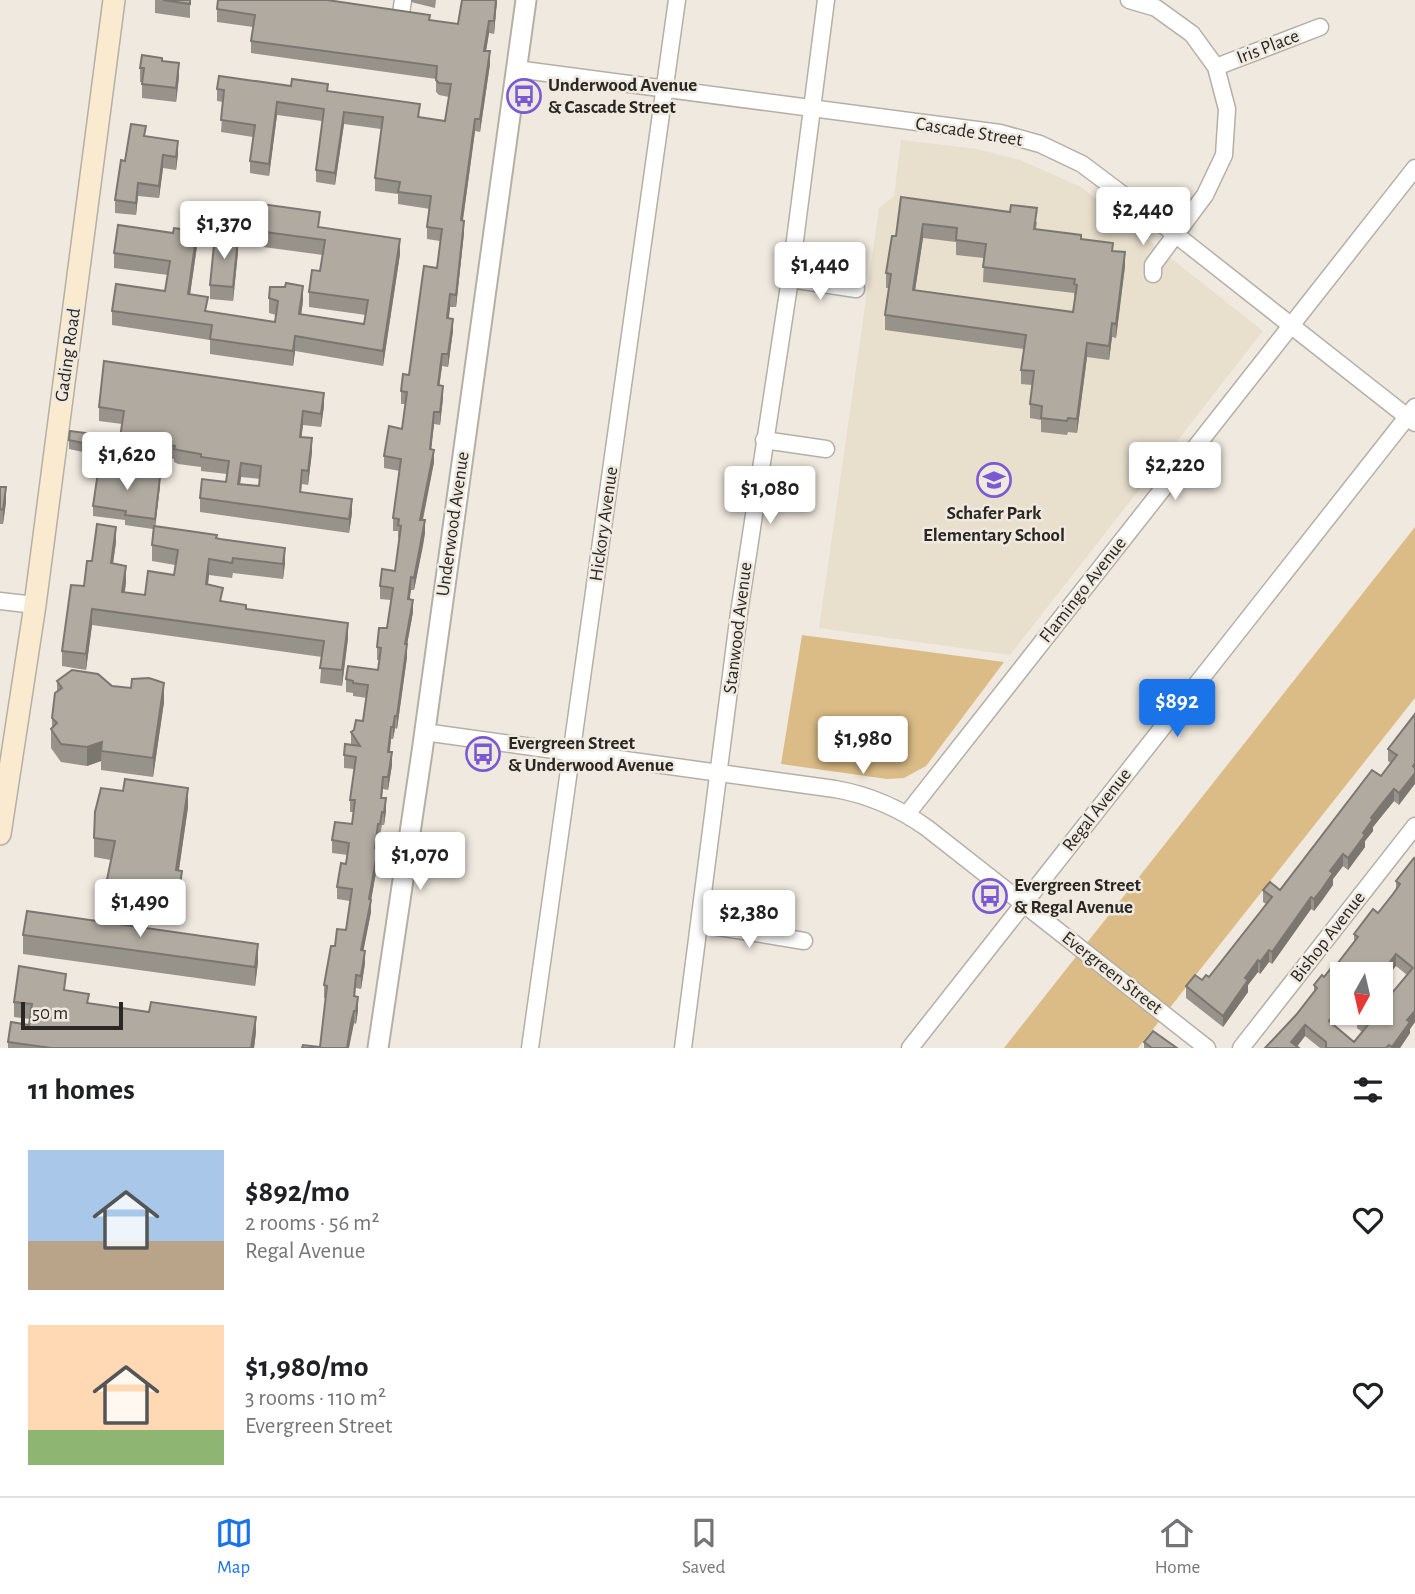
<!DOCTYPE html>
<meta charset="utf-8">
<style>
body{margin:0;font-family:"Alegreya Sans",sans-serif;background:#f6f6f6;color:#202124;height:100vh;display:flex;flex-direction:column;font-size:26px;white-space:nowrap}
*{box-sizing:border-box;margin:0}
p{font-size:23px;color:#757577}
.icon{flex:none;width:38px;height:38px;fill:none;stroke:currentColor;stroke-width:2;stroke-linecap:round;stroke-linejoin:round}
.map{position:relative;height:1048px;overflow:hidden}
.panel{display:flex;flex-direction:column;background:#fff;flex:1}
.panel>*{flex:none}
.needle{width:46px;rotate:188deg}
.tools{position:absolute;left:1330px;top:962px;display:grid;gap:14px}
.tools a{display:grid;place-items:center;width:63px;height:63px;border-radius:0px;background:#fff;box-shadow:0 2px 5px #0004;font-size:35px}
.scale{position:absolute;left:21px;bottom:18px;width:102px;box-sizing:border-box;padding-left:7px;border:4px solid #2a2824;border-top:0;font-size:19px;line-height:24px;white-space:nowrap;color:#2a2824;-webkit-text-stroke:5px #f0e9df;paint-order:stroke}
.price{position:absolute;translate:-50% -60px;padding:0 16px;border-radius:7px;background:#fff;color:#222;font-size:23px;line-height:46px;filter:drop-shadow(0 2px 4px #0008)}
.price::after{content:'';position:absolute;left:50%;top:42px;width:21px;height:16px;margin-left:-10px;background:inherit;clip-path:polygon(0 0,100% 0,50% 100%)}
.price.selected{background:#1a73e8;color:#fff}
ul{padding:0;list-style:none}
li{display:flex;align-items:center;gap:21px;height:175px;padding:0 28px}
li span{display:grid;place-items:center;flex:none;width:196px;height:140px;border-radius:0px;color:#555}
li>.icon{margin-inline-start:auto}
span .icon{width:84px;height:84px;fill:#fffc;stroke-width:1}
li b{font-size:30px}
h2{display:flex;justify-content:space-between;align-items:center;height:84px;padding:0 28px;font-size:30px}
.tab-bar{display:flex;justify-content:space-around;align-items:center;height:98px;border-top:2px solid #e0e0e0;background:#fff;font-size:19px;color:#757577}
.tab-bar a{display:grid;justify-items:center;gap:4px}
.tab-bar .selected{color:#1a73e8}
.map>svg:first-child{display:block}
.built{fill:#e8dfcd}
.green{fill:#dbbc86}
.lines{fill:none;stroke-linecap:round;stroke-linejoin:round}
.minor-casing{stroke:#b5afa5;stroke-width:19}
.tertiary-casing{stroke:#b5afa5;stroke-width:23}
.secondary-casing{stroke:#b5afa5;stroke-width:24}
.minor{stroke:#fff;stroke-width:16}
.tertiary{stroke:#fff;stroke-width:19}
.secondary{stroke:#faebd0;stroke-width:21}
.wall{fill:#97928a;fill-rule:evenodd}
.shaded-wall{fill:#7b7770}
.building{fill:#b0aaa0;stroke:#7b7770;stroke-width:2;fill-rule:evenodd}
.labels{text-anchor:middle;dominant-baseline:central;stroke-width:5;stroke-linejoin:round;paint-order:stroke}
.street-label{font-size:19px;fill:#2a2824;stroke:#f0e9df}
.poi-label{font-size:19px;font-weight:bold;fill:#2a2824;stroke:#f0e9df;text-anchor:start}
</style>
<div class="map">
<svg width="1415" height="1048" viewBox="0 0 1415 1048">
<rect width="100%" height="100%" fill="#f0e9df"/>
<path class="built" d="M901 140 977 149 1020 160 1081 187 1263 331 1010 655 819 628 879 208 894 196Z"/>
<g class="green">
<path d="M1415 527V698L1138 1048H1004Z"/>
<path d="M802 635 1004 662 926 766 904 778 887 779 781 764Z"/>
</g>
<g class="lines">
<g class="minor-casing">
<g id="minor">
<path d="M1129 0 1156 8 1192 34 1216 67 1227 109 1224 155 1205 195 1153 265V274"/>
<path d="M401 13 403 0"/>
<path d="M1216 67 1320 27"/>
<path d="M516 69 1000 133 1040 144 1082 164 1175 234 1415 423"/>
<path d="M790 279 856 289"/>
<path d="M764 440 826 449"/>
<path d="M0 601 35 605"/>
<path d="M424 732 835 789C869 795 899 808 927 828L1207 1048"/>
<path d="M907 814 1415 168"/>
<path d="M700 924 804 941"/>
<path d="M530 1048 677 0"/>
<path d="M683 1048 739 613 790 279 826 0"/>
<path d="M910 1048 1415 407"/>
<path d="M1241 1048 1415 826"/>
</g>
</g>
<g class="tertiary-casing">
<path id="tertiary" d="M378 1048 422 752 526 0"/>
</g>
<g class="secondary-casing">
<path id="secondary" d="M0 834 35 605 114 0"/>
</g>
<use href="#minor" class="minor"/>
<use href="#tertiary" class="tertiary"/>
<use href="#secondary" class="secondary"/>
</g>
<g class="wall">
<path d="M155 0H190V18L155 13Z"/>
<path d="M411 0H436L435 8 411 2Z"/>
<path d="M462 0H497L494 34 489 33 486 51 490 64 480 132 475 131 463 220 464 233 456 307H450L449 318 453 331 448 367 442 366 439 385 443 398 440 425 434 424 431 448 434 462 423 520 425 533 414 590H411L409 599 413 612 407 644V657L397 729 395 728 393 739H391L390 752 392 765 388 790 383 789 382 798 386 811 384 825H382L380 836H378L376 848 378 861 371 900V912L363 951 365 963 361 989 356 988 355 997 358 1010 356 1024 354 1023 351 1035 320 1047 326 998H324V985L335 946 346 930 350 901 337 899V887L346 864 348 855 332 853V840L352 824 354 812H350V800L354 769 344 768V755L351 745V732L363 721 367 698 353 696V693L346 692V679L378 670 379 660H377V647L387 628 391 600 380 599V586L395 571 400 538H398V531H393V518L400 471 384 468V456L402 429 405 404H401V391L409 375 437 268 440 241 427 239V227L430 209 398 204V194L375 191V178L381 129 344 124 335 185 316 182V170L322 121 277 115 269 176 250 173V161L253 137 221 132 223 102 217 101V89L328 91 420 117 445 121 449 97 439 95 436 92V79L251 53V41L253 27 217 22V9L430 20 458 24Z"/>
<path d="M162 61 179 77 176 102 142 98V82H140V68Z"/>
<path d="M146 137 178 154 176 170 163 168 159 198 138 196 136 215 115 213V200L125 161Z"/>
<path d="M901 197 1037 222 1036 229 1081 239 1113 251 1125 266 1116 338 1112 337 1109 360 1087 357 1077 433 1068 432 1067 435 1041 432V420L1030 418V404L1032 385 1021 384V370L1024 349 885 330V315L889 288H886V273L896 236ZM923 238 956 242V255L984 258 983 282 1074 293 1075 299 1073 312 915 290Z"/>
<path d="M320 228 400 254 383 366 295 351 293 366 210 354V340L112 325V311L165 291 168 275 114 268V253L197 246 190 294 208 312 275 322 276 315 269 313V298L303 301 301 315 364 324 366 315 309 307V292L320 271 323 255 242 244V229Z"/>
<path d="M238 252 233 301 210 299V285Z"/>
<path d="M324 406 321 427 303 425 301 437 312 452 308 485 302 484 301 492 352 513 349 533 200 512V498L226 482 227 474 201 471V467L178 464 174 462V459L151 456V461L137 459V454L120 451V438L122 424 99 421V407ZM241 477 260 479 259 486 240 484Z"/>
<path d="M69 440 109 446 106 462 83 459V452L69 449Z"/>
<path d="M117 471 160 486 155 526 217 538 285 563 283 579 233 573 232 578 209 575 208 584 223 602 348 638 342 686 320 683 322 657 92 625 86 670 62 666V651L92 561 116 542 113 563 126 582 125 592 145 595 174 575 175 565 152 561V545L153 529 125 525V520L93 516V506Z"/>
<path d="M0 487 6 502 3 524H0Z"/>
<path d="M57 681 112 686 164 702 153 777 101 770V761L87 766 61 762 51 748V729L52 728V718L57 692Z"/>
<path d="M1415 714 1399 805 1394 801 1384 813 1373 827V831L1365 841V847L1348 870 1343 866 1333 879V885L1322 901 1314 911 1311 909 1272 964 1269 962 1260 974 1258 972 1248 985V992L1223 1027 1186 998V986L1209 977 1266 904 1263 902V890H1280L1381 776 1391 763 1388 761V749Z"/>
<path d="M188 807 179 870 182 889 177 924 104 913V894L111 860 94 857V838Z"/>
<path d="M1414 858 1415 1022 1410 1029V1033L1400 1048H1320L1305 1036 1297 1046 1265 1048 1296 1015 1314 992V985L1337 964 1354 941V934L1378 913 1396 890V881ZM1396 966 1407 975 1372 1016 1357 1017V1028L1362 1032 1354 1042 1334 1025 1342 1013V975H1381Z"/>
<path d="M23 935 258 962 255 986 23 954Z"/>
<path d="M66 990 89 1003 256 1032 254 1048H8V1042L29 1025 30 1019 14 1017V1002Z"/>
<path d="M1144 1042 1177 1048H1144Z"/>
</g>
<g class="shaded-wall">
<path d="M496 0H497L494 34V21Z"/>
<path d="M489 21V33L484 63V51Z"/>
<path d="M490 51V64L480 132V119Z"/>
<path d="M179 63V77L176 102V88Z"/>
<path d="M277 102V115L269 176V164Z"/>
<path d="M344 112V124L335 185V173Z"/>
<path d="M475 119V131L461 233V220Z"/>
<path d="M178 141V154L176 170V157Z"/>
<path d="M163 155V168L159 198V186Z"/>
<path d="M138 183V196L136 215V203Z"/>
<path d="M464 221V233L456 307V295Z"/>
<path d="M923 224V238L913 304V290Z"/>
<path d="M197 231V246L188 309V294Z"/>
<path d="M238 238V252L233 301V287Z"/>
<path d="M400 239V254L383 366V351Z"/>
<path d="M1125 252V266L1116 338V324Z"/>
<path d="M303 286V301L299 329V314Z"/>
<path d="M450 294V307L447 331V318Z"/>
<path d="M453 319V331L448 367V354Z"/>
<path d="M1112 323V337L1109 360V346Z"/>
<path d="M295 336V351L293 366V351Z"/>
<path d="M1087 343V357L1077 433V419Z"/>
<path d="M442 354V366L438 397V385Z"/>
<path d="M443 386V398L440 425V412Z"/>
<path d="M324 393V406L321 427V414Z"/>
<path d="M303 411V425L300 450V437Z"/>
<path d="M434 412V424L430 461 431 435Z"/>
<path d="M312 438V452L308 485V471Z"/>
<path d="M434 450V462L420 532V520Z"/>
<path d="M241 463V477L238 497V484Z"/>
<path d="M160 477V486L155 529V519Z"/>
<path d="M6 487V502L3 524V510Z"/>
<path d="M352 499V513L349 533V519Z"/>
<path d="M425 520V533L423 546 414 590V578Z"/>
<path d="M116 527V542L111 578V563Z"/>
<path d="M285 548V563L283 579V564Z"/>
<path d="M209 559V575L206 600V584Z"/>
<path d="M126 566V582L122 607V592Z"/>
<path d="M411 577V590L408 612V599Z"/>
<path d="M413 600V612L405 656V644Z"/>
<path d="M92 609V625L86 670V654Z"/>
<path d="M348 623V638L342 686V670Z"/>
<path d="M407 644V657L397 729V716Z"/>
<path d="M164 683V702L153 777V758Z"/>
<path d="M395 716V728L393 739V727Z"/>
<path d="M391 727V739L388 764V752Z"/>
<path d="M102 742 101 761 87 766V747Z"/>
<path d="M392 752V765L388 790V777Z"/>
<path d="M1415 763V784L1399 805V793Z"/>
<path d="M188 788V807L176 889V870Z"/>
<path d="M1394 789V801L1373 827V831L1365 841V847L1348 870V858L1371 818Z"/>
<path d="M386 798V811L384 825V813Z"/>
<path d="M378 824V836L375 861V848Z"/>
<path d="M378 849V861L369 912 371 900V912L361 963V950Z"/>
<path d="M1343 854V866L1333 879V885L1314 911V899L1330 871Z"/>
<path d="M182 871V889L177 924V905Z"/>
<path d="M1311 897V909L1272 964V952Z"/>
<path d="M258 944V962L255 986V967Z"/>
<path d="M1269 950V962L1260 974V962Z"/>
<path d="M365 951V963L361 989V976Z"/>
<path d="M1396 954V966L1381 985V975H1380Z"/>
<path d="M1258 960V972L1248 985V992L1223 1027V1016L1245 978Z"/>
<path d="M358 997V1010L356 1024V1011Z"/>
<path d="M1342 1001V1013L1329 1032V1021Z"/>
<path d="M354 1011V1023L349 1048H347L351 1023Z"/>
<path d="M1415 1011V1022L1410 1029V1033L1400 1048H1392L1407 1020Z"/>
<path d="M256 1017V1032L254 1048H251Z"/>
<path d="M1305 1025V1036L1296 1048 1291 1042Z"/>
</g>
<g class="building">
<path d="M163 0H190V4Z"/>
<path d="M218 0H327L430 15 429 20 458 24 462 0H496L494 21H489L484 51H490L480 119H475L461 220 464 221 456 295 450 294 447 318 453 319 448 354H442L438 385 443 386 440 412H434L430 449 434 450 420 520H425L414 578 411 577 408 599 413 600 405 644H407L397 716H395L393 727H391L388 752H392L388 777H383L381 798H386L384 813 382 812 380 824H378L375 848 378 849 369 899 371 900 361 950 365 951 361 976 356 975 354 996 358 997 356 1011H354L351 1023 347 1048H302L303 1045 320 1047 327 986 324 985 331 946H335L337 929 346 930 352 889 337 887 341 863 346 864 349 843 332 840 335 822 352 824 355 800H350L356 757 344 755 345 744 360 746 351 732 354 730 356 720 363 721 368 685 353 683V681L346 679 348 666 378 670 381 648 377 647 379 628H387L393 588 380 586 382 569 395 571 401 526 398 525 399 519 393 518 401 459 384 456 389 426 402 429 407 392 401 391 403 374 409 375 424 266 437 268 442 229 427 227 431 196 398 192 400 182 375 178 383 117 344 112 335 173 316 170 324 109 277 102 269 164 250 161 255 125 221 120 224 90 217 89 219 76 291 86 292 79 328 84 327 91 420 104 418 117 445 121 451 84 439 83 436 80 437 66 251 41 255 15 217 9Z"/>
<path d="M142 55 162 58V61L179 63 176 88 142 84 144 68H140Z"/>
<path d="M131 124 146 126 144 136 178 141 176 157 163 155 159 186 138 183 136 203 115 200 121 160 125 161Z"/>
<path d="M901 197 1010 212 1011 205 1037 208 1034 229 1081 235V239L1113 243 1112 251 1125 252 1116 324 1112 323 1109 346 1087 343 1077 419 1068 418 1067 421 1041 418 1042 406 1030 404 1034 371 1021 370 1026 335 885 315 891 274 886 273 892 236H896ZM923 224 957 228 956 240 986 244 983 267 1075 279 1074 284 1077 285 1073 312 913 290Z"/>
<path d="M246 202 320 212 318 227 400 239 383 351 295 336 293 351 210 339 212 325 112 311 116 284 165 291 170 261 114 253 118 225 173 233 174 228 197 231 188 294 208 297 205 311 275 322 278 301 269 298 270 287H285L286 283 303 286 299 314 364 324 368 300 309 292 312 270 320 271 325 240 242 229Z"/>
<path d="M215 235 238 238 233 287 210 285Z"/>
<path d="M104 361 324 393 321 414 303 411 300 437 312 438 308 471 302 470 300 492 352 499 349 519 200 498 202 479 226 482 229 461 201 457V454L178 450 174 449 175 446 151 442V447L137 445 138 441 120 438 124 411 99 407ZM241 463 261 466 259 486 238 484Z"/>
<path d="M70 431 109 436 106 453 83 449V443L69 440Z"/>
<path d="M99 465 117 467V471L160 477 155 519 125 515 126 511 93 506Z"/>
<path d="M0 487H6L3 510 0 509Z"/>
<path d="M97 524 116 527 111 563 126 566 122 592 145 595 148 571 174 575 178 550 152 545 154 526 217 535 216 538 220 539 285 548 283 564 233 558 232 563 209 559 206 584 223 588 220 601 246 605V609L348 623 342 670 320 668 324 641 92 609 86 654 62 651 71 585 84 586 87 561H92Z"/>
<path d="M72 670 98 674 112 686 131 688 132 679 149 678 164 683 153 758 101 751 102 742 87 747 61 744 51 729 57 723 52 718 55 693 62 688 57 681Z"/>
<path d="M1415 714V763L1413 766 1415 768V773L1399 793 1394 789 1384 801 1371 818 1373 819 1363 833 1365 835 1348 858 1343 854 1330 871 1333 873 1322 889 1314 899 1311 897 1272 952 1269 950 1260 962 1258 960 1245 978 1248 980 1223 1016 1186 986 1195 975 1202 980 1206 975 1209 977 1272 897 1263 890 1270 882 1280 890 1372 770 1381 776 1397 755 1388 749Z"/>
<path d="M125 779 188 788 176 870 182 871 177 905 104 894 115 841 94 838 95 812 101 788 123 791Z"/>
<path d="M1414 858 1415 859V1011L1407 1020 1410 1022 1399 1037 1392 1047 1389 1045 1386 1048H1326V1042L1305 1025 1291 1042 1299 1048H1265L1296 1015 1317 988 1314 985 1322 975 1324 977 1335 963 1337 964 1358 937 1354 934 1373 909 1378 913 1393 894 1400 884 1396 881ZM1396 954 1413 968 1381 1006V1013H1374L1372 1016 1369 1013H1360L1357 1017 1368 1025 1354 1042 1329 1021 1342 1001V975H1380Z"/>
<path d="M27 911 258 944 255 967 23 935Z"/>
<path d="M19 966 66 974 64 990 89 994 87 1003 149 1012 151 1002 256 1017 251 1048H51L8 1042 11 1022 29 1025 32 1004 14 1002Z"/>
<path d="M1153 1031 1177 1048H1152L1144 1042Z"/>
</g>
<defs>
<g id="bus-ring" transform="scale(1.75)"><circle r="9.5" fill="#f0e9df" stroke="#7a59d4" stroke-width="1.5"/><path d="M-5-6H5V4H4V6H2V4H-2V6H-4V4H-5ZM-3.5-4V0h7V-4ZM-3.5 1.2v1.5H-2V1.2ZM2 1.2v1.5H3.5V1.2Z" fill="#7a59d4"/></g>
<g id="school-ring" transform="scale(1.75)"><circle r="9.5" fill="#f0e9df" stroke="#7a59d4" stroke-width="1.5"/><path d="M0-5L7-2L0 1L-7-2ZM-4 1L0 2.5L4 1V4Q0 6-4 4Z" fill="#7a59d4"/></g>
</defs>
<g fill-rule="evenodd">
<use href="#bus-ring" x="524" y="96"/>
<use href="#school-ring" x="994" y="480"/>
<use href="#bus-ring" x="483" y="754"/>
<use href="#bus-ring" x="990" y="896"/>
</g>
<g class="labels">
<g class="street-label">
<text transform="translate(1268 47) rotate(-21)">Iris Place</text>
<text transform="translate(969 132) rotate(9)">Cascade Street</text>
<text transform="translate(68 355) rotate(-82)">Gading Road</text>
<text transform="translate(453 524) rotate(-82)">Underwood Avenue</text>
<text transform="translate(604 524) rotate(-82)">Hickory Avenue</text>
<text transform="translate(1083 590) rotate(-52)">Flamingo Avenue</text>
<text transform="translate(738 628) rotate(-83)">Stanwood Avenue</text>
<text transform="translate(1097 810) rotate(-52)">Regal Avenue</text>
<text transform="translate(1328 937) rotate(-52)">Bishop Avenue</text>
<text transform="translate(1112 973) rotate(38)">Evergreen Street</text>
</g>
<g class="poi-label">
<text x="548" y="85">Underwood Avenue<tspan x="548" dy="22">&amp; Cascade Street</tspan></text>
<text x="994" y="513" text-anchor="middle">Schafer Park<tspan x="994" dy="22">Elementary School</tspan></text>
<text x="508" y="743">Evergreen Street<tspan x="508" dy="22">&amp; Underwood Avenue</tspan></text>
<text x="1014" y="885">Evergreen Street<tspan x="1014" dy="22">&amp; Regal Avenue</tspan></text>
</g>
</g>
</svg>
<div class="tools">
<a><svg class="needle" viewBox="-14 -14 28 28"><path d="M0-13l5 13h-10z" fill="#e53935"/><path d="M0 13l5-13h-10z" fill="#757577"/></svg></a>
</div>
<div class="scale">50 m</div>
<b class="price" style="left:1143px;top:247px">$2,440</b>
<b class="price" style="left:224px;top:261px">$1,370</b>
<b class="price" style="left:820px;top:302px">$1,440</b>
<b class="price" style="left:127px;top:492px">$1,620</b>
<b class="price" style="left:1175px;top:502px">$2,220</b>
<b class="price" style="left:770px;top:526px">$1,080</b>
<b class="price selected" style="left:1177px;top:739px">$892</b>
<b class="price" style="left:863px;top:776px">$1,980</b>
<b class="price" style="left:420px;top:892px">$1,070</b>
<b class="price" style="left:140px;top:939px">$1,490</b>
<b class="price" style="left:749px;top:950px">$2,380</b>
</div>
<section class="panel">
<h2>11 homes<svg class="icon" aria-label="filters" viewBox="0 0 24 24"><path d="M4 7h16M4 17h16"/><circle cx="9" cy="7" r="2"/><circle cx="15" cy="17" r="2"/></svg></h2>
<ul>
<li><span style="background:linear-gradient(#a9c7e8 65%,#b9a48a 0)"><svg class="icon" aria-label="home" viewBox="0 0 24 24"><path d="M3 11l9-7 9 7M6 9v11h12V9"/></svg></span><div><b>$892/mo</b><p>2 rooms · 56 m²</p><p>Regal Avenue</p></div><svg class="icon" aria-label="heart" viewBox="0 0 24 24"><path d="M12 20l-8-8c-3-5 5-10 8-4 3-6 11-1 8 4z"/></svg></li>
<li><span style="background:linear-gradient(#ffd9b3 75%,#8fb573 0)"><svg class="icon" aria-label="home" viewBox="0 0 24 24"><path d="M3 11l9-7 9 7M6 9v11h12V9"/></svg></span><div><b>$1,980/mo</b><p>3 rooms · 110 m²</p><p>Evergreen Street</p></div><svg class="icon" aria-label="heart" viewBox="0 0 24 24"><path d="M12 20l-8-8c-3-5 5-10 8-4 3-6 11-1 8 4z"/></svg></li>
</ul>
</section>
<nav class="tab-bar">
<a class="selected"><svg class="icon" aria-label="map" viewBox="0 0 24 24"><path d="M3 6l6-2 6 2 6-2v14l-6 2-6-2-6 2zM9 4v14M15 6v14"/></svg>Map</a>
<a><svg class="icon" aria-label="saved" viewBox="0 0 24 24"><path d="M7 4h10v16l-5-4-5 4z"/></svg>Saved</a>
<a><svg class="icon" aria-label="home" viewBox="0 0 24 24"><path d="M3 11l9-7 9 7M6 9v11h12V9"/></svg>Home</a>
</nav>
